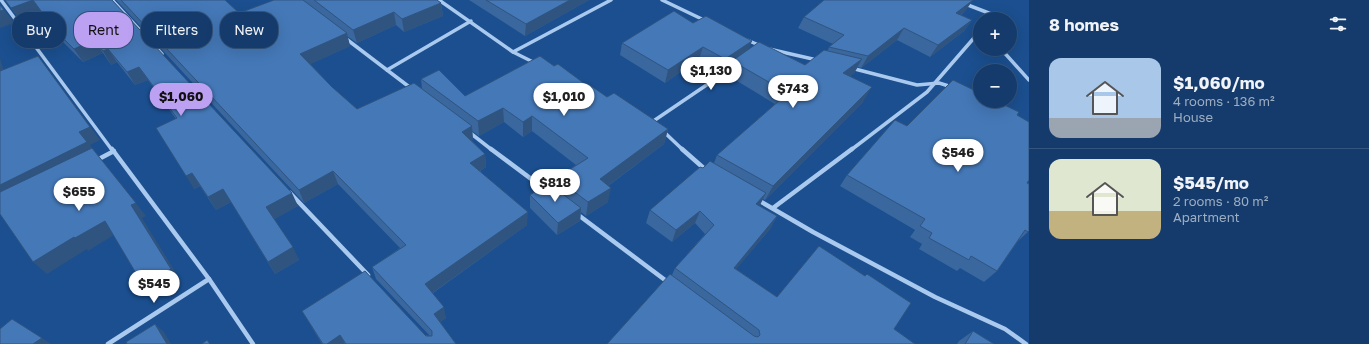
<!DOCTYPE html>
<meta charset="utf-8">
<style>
body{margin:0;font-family:"Golos Text",sans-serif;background:#214673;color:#f1f3f6;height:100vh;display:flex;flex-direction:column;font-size:15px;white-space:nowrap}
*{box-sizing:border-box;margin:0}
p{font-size:13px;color:#9dadc1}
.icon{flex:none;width:22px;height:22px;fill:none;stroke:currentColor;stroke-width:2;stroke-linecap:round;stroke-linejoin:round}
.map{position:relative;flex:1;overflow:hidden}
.drawer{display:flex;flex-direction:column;background:#143b6b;width:340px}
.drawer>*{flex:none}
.top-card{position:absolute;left:12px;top:12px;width:380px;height:36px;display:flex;gap:8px}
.fabs{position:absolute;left:973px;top:12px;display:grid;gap:8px}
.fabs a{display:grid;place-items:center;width:44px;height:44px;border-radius:50%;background:#143b6b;box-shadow:0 4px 16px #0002,0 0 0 1px #33557e;font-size:20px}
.price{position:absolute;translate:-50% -34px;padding:0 9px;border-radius:14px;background:#fff;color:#222;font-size:13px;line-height:26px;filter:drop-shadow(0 1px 2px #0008)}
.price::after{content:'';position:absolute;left:50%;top:24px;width:12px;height:9px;margin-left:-6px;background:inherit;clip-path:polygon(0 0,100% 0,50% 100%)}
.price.active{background:#bca0f2;color:#111}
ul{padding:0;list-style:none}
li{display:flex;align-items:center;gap:12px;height:100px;padding:0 20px}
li+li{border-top:1px solid #33557e}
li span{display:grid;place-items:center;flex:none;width:112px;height:80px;border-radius:12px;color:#555}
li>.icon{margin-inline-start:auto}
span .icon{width:48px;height:48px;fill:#fffc;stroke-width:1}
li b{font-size:17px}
h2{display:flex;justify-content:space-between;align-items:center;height:48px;padding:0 20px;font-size:17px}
.pill{padding:0 14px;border-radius:16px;background:#143b6b;box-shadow:0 4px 16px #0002,0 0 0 1px #33557e;font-size:14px;line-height:36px}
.pill.active{background:#bca0f2;color:#111}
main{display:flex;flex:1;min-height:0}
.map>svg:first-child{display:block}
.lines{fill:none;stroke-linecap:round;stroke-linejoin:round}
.street-far1{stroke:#a9c9ee;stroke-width:3.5}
.street{stroke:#a9c9ee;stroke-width:4.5}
.wall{fill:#3a679d}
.shaded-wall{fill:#305480}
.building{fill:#4478b7;stroke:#305480}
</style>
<main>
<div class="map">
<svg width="1029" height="344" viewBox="0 0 1029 344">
<rect width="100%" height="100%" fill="#1b4f8f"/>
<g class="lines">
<g class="street-far1">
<path d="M1 0 112 150"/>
<path d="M112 0 162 54"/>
<path d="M439 0 513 52 535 63"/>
<path d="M662 0 706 21"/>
<path d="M955 0 994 15 993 19"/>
<path d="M345 38 387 70"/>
<path d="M747 40 761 46"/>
<path d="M769 49 817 60"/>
<path d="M1001 49 1029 80"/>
<path d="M513 52 611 0"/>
<path d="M851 68 917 85 939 83 952 87"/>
<path d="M412 89 387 70 471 21"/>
<path d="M652 122 733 67"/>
<path d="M663 131 683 150"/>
<path d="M469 132 492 150"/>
<path d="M851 150 927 92 980 31"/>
</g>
<g class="street">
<path d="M112 149 209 279 253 344"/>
<path d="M491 149 546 190"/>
<path d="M682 149 707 171"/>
<path d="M97 160 114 151"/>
<path d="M290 193 368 275"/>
<path d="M758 200 813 232 935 297 1005 329 1026 344"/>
<path d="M773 208 852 149"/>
<path d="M577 214 669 283"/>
<path d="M108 344 209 279"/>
</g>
</g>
<g class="wall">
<path d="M5 0H112L298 206 274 219 299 260 275 274 231 202 216 210 200 186 194 189 176 119 148 80 135 85 117 62 111 65 103 53 83 62 63 42 42 13 21 21Z"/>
<path d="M116 0H225L239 13 304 1V0H437L441 3 443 16 404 32 396 25 357 43 347 36 350 46 310 64 332 87 357 109 422 89 421 79 465 96 554 66 607 97 668 129 664 144 608 186V202L586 216 581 212 580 221 557 235 530 208V195L555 188 556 178 576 165 532 131 523 137 504 122 479 136 472 131 473 140H471L485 154 486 167 480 171 527 225 433 293 446 318 440 322 456 344H322L302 311 430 336 376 279 372 267 400 248 338 184 304 203Z"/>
<path d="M469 0H589L525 36Z"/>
<path d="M973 0 965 11 961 15 972 20 964 31 930 57 897 40 861 68 858 67 854 73 850 76 863 102 765 200 763 199 759 206 777 216 770 229 736 269 777 297 894 329 915 344H607L672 275 675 268 705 234 695 223 672 242 646 223 650 210 703 168 714 163 717 155 775 104 727 75 730 65 720 71 699 59 665 83 620 55 622 43 693 23 749 49 805 65 828 50 829 47 833 44 798 28 804 17Z"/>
<path d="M1017 115 1027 183 1029 231 1018 241 997 271 984 282 960 268 957 271 919 249 922 244 910 237 915 230 840 186 847 175 907 126Z"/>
<path d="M973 331 994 344H957L959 341Z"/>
</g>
<g class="shaded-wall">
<path d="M33 0 42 13 21 21 11 8Z"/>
<path d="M570 0H589L525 36 526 24Z"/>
<path d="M973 0 965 11 949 24 956 13Z"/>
<path d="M441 3 443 16 404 32 402 19Z"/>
<path d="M0 4 14 23 0 28Z"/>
<path d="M394 12 396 25 357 43 353 30Z"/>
<path d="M972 20 964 31 930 57 938 45Z"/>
<path d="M904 28 897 40 861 68 868 56Z"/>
<path d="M347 33 350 46 304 67 300 54Z"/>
<path d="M94 40 103 53 83 62 74 49Z"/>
<path d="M752 41 747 53 732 61 730 65 720 71 725 59Z"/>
<path d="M703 47 699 59 665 83 668 70Z"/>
<path d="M108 49 117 62 111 65 103 51Z"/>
<path d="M38 56 100 140 90 145 146 216 142 218 181 281 154 297 143 285 131 205H0V185Z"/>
<path d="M0 58 5 75 0 77Z"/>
<path d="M862 59 854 73 835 88 843 73Z"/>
<path d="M139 67 148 80 135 85 127 72Z"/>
<path d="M872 87 863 102 765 200 773 186Z"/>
<path d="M503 108 504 122 479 136 478 121Z"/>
<path d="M532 116V131L523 137V122Z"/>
<path d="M472 126 473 140 463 145 462 132Z"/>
<path d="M668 129 664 144 598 193 600 179Z"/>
<path d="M485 154 486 167 471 176 470 163Z"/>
<path d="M333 171 338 184 304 203 299 190Z"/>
<path d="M192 173 200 186 194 189 186 176Z"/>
<path d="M611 188 608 202 586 216 588 202Z"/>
<path d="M223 189 231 202 216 210 208 197Z"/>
<path d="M292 193 298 206 273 220 266 207Z"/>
<path d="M766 193 760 205 749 216 756 204Z"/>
<path d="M581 208 580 221 557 235 558 223Z"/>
<path d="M700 211 695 223 672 242 676 230Z"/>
<path d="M528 212 527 225 428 296 425 284Z"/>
<path d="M777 216 770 229 728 279 734 268Z"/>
<path d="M105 221 117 233 88 251 87 249 47 274 33 262 74 237Z"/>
<path d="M293 247 299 260 275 274 268 262Z"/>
<path d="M444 307 446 318 436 325 434 314Z"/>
<path d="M155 324 164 332 171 344H167Z"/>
<path d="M340 335 345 344H327Z"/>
<path d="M42 338 51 344H33Z"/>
</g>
<g class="building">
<path d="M5 0H112L292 193 266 207 293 247 268 262 223 189 208 197 192 173 186 176 156 128 177 118 139 67 127 72 108 49 103 51 94 40 74 49 54 29 33 0 11 8Z"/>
<path d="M121 0H225L239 13 274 0H303L347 33 300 54 332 87 357 109 414 83 472 126 462 132 485 154 470 163 528 212 425 284 444 307 434 314 456 344H346L340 335 327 344H323L302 311 365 271 426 336H432V331L372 267 406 245 333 171 299 190Z"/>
<path d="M314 0H437L441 3 402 19 394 12 353 30Z"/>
<path d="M486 0H570L526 24Z"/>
<path d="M824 0H973L956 13 972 20 938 45 904 28 868 56 829 47 844 35 804 17Z"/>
<path d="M0 5 4 10 0 11Z"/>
<path d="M674 11 693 23 706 16 752 41 725 59 703 47 668 70 622 43Z"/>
<path d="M759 42 805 65 824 50 862 59 843 73 872 87 773 186 717 155 788 93 732 61Z"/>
<path d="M38 56 90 127 79 132 87 142 0 185V71Z"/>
<path d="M540 56 554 66 558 64 585 84 587 83 607 97 614 93 668 129 600 179 611 188 588 202 556 178 588 158 532 116 523 122 503 108 478 121 421 79 439 70 465 96Z"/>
<path d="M953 80 980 93V101H996L1019 112 1017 115 1029 122V180L1027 183 1029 184V231L1028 232 1025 230 997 271 971 256 969 260 929 238 932 233 920 226 925 219 847 175 895 120 907 126Z"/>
<path d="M92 148 136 203 131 205 171 269 143 285 105 221 75 238 74 237 33 262 0 214V192Z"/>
<path d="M710 161 766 193 756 204 777 216 734 268 777 297 819 246 865 276 867 274 911 303 894 329 915 344H607L670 274 754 336 758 337 760 335 759 330 675 268 714 225 700 211 676 230 650 210 700 167 703 168Z"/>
<path d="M548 183 581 208 558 223 530 195Z"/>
<path d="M12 319 42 338 33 344H0V329Z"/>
<path d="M155 324 167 344H127L126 342Z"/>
<path d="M973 331 994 344H965Z"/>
<path d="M207 340 210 344H202Z"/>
</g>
</svg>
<div class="fabs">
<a>+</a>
<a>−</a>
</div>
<b class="price" style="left:711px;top:91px">$1,130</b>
<b class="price" style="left:793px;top:109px">$743</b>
<b class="price active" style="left:181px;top:117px">$1,060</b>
<b class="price" style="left:564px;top:117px">$1,010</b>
<b class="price" style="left:958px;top:173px">$546</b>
<b class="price" style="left:555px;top:203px">$818</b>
<b class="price" style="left:79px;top:212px">$655</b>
<b class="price" style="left:154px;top:304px">$545</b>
<div class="top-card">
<a class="pill">Buy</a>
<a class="pill active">Rent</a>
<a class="pill">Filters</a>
<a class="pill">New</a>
</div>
</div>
<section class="drawer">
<h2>8 homes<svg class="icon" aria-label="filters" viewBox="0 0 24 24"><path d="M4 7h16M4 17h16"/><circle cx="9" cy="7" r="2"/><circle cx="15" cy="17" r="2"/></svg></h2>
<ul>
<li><span style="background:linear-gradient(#a9c7e8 75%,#9aa5b1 0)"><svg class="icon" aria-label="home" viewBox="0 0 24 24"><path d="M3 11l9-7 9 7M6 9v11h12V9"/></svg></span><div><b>$1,060/mo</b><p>4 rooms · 136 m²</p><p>House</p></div></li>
<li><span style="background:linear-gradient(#dfe7d0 65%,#c2b280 0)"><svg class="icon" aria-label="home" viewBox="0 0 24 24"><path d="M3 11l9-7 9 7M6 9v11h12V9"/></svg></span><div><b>$545/mo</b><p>2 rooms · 80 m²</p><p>Apartment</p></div></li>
</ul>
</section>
</main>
